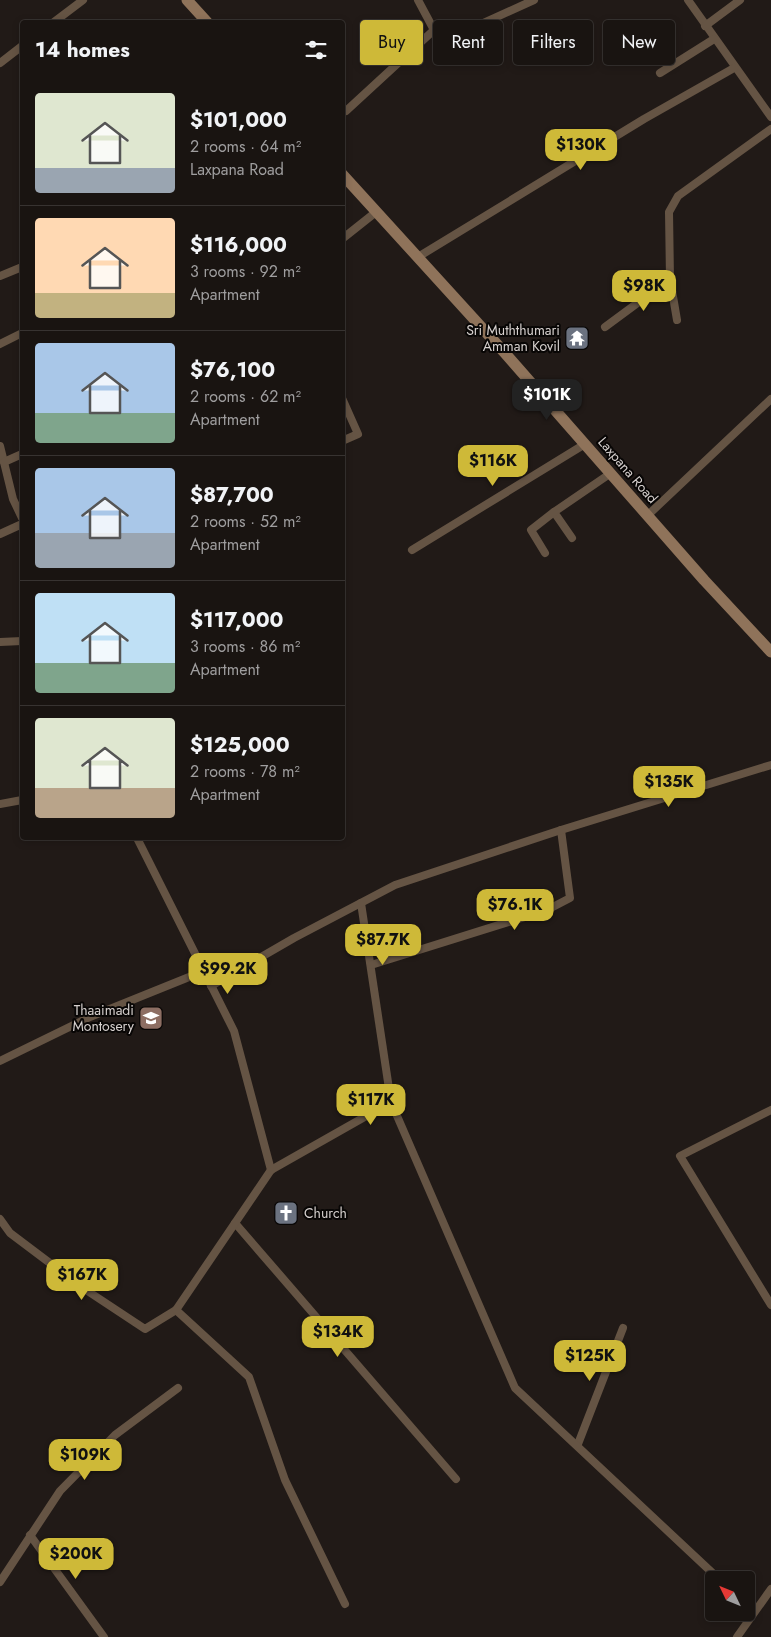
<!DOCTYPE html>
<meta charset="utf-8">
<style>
body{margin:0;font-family:Jost,sans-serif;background:#26211f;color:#f1f3f6;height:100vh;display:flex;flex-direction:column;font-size:19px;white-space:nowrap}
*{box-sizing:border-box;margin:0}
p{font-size:16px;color:#9f9e9f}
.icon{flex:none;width:28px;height:28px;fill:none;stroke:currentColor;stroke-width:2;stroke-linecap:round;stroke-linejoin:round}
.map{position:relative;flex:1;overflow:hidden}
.panel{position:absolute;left:20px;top:20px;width:325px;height:820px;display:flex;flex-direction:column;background:#191411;border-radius:5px;box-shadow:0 2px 8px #0003,0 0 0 1px #373331}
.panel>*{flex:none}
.guide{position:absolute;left:360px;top:20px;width:335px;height:45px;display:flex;gap:10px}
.needle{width:32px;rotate:313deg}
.tools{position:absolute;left:705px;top:1571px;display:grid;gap:10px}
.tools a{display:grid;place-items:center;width:50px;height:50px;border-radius:5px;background:#191411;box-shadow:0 2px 8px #0003,0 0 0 1px #373331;font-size:25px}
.price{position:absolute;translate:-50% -42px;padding:0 11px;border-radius:10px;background:#ceb938;color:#111;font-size:16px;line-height:32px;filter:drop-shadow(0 1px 2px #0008)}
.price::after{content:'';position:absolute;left:50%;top:30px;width:15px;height:11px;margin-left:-8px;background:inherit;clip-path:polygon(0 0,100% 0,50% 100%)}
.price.on{background:#222;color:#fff}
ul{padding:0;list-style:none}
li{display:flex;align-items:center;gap:15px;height:125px;padding:0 15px}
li+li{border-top:1px solid #373331}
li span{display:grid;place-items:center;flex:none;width:140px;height:100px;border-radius:5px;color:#555}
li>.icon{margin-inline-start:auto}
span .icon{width:60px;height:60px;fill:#fffc;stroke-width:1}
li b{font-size:21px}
h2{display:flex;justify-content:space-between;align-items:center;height:60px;padding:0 15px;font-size:21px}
.pill{padding:0 18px;border-radius:5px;background:#191411;box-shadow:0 2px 8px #0003,0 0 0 1px #373331;font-size:18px;line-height:45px}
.pill.on{background:#ceb938;color:#111}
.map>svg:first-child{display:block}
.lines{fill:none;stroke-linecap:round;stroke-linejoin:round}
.street{stroke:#655444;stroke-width:8}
.secondary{stroke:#8f735a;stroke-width:11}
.labels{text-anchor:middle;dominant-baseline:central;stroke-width:4;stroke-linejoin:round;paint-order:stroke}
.poi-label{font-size:14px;fill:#d6d0ce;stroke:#080605;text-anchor:end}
.street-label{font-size:14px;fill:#d6d0ce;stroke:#080605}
</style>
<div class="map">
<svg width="771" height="1637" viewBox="0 0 771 1637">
<rect width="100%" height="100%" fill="#211a17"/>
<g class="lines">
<g class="street">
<path d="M418 0 434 30 443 37 477 26 534 0"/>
<path d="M688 0 771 117"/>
<path d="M54 22 83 0"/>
<path d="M705 26 740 0"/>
<path d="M0 63 22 46"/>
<path d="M660 73 714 39"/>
<path d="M346 111 434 30"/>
<path d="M342 239 376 212"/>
<path d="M418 257 644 119 734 68"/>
<path d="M0 276 22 267"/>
<path d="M677 320 670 279 669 212 678 196 771 129"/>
<path d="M605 327 670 279"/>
<path d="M0 344 22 333"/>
<path d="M342 398 358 434 342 441"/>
<path d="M0 446 13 499 22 518"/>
<path d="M4 462 22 454"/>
<path d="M648 515 771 399"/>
<path d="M0 534 22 524"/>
<path d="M572 538 554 512 611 473"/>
<path d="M412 550 585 444"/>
<path d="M545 553 531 530 554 512"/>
<path d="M0 642 22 641"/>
<path d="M0 804 22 800"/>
<path d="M137 838 234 1031 271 1170"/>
<path d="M361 903 391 1102"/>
<path d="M371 965 547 910 570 898 561 830"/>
<path d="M211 986 294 938 395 885 561 830 771 765"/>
<path d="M0 1061 90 1017 204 971"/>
<path d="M771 1110 680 1156 771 1305"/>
<path d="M0 1219 10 1233 83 1288 145 1329 176 1310"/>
<path d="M235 1223 456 1479"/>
<path d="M578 1444 623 1328"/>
<path d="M30 1535 104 1637"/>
<path d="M0 1582 60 1491 115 1435 178 1388"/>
<path d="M345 1604 285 1480 249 1377 176 1310 271 1170 391 1102 515 1388 720 1580"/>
<path d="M737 1637 771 1589"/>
</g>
<g class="secondary">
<path d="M187 0 207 22"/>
<path d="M342 174 504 352 704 580 771 652"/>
</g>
</g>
<defs>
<g id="temple-square" transform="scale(1.25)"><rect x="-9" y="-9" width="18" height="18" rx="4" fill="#6b7280" stroke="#080605"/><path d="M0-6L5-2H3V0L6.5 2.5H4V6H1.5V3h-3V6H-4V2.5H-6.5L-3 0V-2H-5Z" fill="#fff"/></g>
<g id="school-square" transform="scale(1.25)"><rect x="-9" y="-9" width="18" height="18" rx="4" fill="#8d6e63" stroke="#080605"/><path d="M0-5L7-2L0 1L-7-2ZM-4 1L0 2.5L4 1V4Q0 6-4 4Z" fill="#fff"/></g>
<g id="church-square" transform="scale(1.25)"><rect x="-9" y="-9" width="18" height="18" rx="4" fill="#6b7280" stroke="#080605"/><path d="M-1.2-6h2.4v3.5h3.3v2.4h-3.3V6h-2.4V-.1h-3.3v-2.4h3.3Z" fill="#fff"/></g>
</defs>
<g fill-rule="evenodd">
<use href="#temple-square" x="577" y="338"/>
<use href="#school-square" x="151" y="1018"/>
<use href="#church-square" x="286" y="1213"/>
</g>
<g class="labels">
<g class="poi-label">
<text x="560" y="330">Sri Muththumari<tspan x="560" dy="16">Amman Kovil</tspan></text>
<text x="134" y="1010">Thaaimadi<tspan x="134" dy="16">Montosery</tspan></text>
<text x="304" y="1213" text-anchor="start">Church</text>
</g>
<g class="street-label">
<text transform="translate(628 470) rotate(49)">Laxpana Road</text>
</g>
</g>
</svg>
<div class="tools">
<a><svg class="needle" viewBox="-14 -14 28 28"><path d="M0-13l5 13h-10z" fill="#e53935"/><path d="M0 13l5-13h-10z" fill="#9f9e9f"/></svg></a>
</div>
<b class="price" style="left:581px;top:171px">$130K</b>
<b class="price" style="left:644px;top:312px">$98K</b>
<b class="price on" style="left:547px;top:421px">$101K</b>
<b class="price" style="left:493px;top:487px">$116K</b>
<b class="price" style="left:669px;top:808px">$135K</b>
<b class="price" style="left:515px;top:931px">$76.1K</b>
<b class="price" style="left:383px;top:966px">$87.7K</b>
<b class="price" style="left:228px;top:995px">$99.2K</b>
<b class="price" style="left:371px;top:1126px">$117K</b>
<b class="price" style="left:82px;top:1301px">$167K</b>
<b class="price" style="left:338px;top:1358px">$134K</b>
<b class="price" style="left:590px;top:1382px">$125K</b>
<b class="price" style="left:85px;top:1481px">$109K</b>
<b class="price" style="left:76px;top:1580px">$200K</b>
<div class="guide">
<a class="pill on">Buy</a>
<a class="pill">Rent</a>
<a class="pill">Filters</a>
<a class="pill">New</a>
</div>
<section class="panel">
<h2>14 homes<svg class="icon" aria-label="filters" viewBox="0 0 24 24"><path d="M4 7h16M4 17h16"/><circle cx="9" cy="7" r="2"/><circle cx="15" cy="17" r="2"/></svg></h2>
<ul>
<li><span style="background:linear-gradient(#dfe7d0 75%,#9aa5b1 0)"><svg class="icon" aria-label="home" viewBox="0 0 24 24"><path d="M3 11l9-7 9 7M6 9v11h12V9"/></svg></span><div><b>$101,000</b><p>2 rooms · 64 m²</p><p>Laxpana Road</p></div></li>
<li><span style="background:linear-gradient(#ffd9b3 75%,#c2b280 0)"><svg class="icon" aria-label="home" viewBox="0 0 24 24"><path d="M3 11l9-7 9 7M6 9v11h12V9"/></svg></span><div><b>$116,000</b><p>3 rooms · 92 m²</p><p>Apartment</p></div></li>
<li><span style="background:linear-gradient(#a9c7e8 70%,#7fa58c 0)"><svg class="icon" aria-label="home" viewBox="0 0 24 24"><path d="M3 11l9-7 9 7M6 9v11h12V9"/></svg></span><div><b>$76,100</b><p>2 rooms · 62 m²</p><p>Apartment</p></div></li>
<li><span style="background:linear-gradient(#a9c7e8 65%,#9aa5b1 0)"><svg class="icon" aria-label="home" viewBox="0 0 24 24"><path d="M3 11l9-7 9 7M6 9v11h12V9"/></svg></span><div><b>$87,700</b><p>2 rooms · 52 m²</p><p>Apartment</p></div></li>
<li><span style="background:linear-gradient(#bfe0f5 70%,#7fa58c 0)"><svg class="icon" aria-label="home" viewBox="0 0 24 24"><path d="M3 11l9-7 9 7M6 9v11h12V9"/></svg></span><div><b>$117,000</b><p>3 rooms · 86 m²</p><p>Apartment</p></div></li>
<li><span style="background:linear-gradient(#dfe7d0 70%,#b9a48a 0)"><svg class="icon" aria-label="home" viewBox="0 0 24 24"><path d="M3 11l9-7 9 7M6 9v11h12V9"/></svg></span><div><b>$125,000</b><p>2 rooms · 78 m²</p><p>Apartment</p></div></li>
</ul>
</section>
</div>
